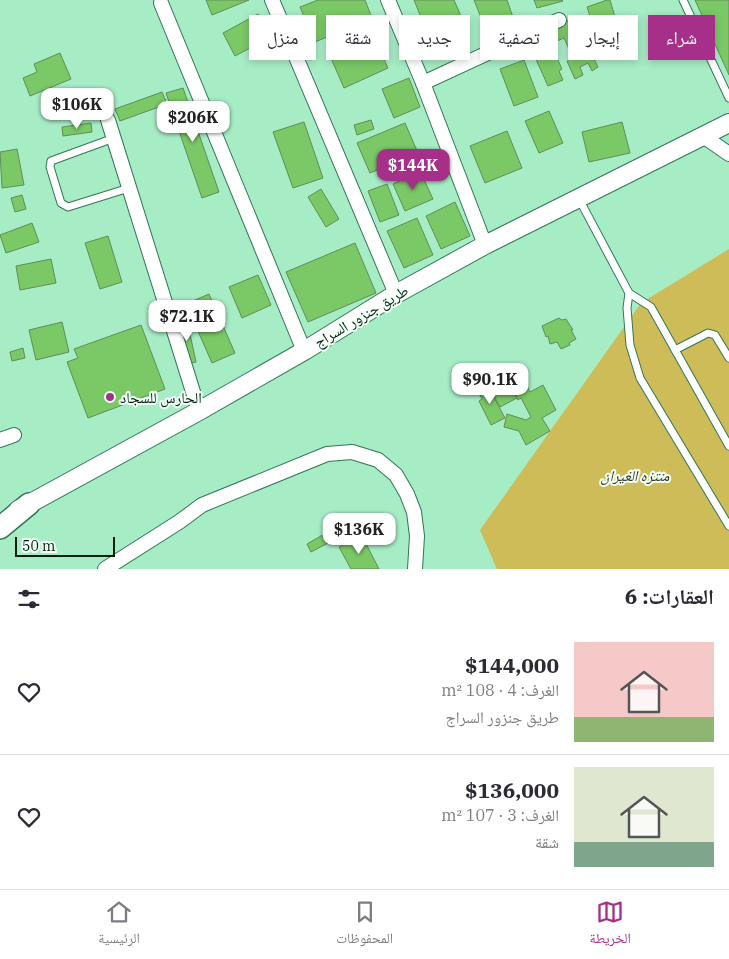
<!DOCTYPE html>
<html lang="ar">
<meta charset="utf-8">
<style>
body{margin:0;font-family:"IBM Plex Serif","Noto Naskh Arabic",serif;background:#f2f2f3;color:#2b2b33;direction:rtl;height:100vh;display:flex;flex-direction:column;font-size:19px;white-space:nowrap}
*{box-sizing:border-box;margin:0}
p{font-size:16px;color:#7c7c81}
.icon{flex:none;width:28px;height:28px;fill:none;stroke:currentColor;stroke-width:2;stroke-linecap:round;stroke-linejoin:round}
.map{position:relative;height:569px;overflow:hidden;direction:ltr}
.side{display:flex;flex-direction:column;background:#fff;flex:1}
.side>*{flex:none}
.hud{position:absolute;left:15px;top:15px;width:700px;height:45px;direction:rtl;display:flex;gap:10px}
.scale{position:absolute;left:15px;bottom:12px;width:100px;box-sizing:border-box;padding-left:5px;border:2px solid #021e10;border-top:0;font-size:14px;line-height:18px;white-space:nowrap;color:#021e10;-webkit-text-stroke:4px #f1fff6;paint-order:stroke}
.price{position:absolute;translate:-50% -42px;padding:0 11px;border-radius:10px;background:#fff;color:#222;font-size:16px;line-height:32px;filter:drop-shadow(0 1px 2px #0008)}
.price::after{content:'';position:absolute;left:50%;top:30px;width:15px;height:11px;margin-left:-8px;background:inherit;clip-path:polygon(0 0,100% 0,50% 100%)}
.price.on{background:#a63089;color:#fff}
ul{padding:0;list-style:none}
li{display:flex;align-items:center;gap:15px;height:125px;padding:0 15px}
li+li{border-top:1px solid #e1e1e2}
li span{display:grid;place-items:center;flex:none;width:140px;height:100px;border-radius:0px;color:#555}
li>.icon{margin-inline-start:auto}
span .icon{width:60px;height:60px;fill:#fffc;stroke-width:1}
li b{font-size:21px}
h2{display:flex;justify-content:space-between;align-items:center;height:60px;padding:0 15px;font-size:21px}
.chip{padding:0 18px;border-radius:0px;background:#fff;box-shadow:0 2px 8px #0003;font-size:18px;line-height:45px}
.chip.on{background:#a63089;color:#fff}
.tabs{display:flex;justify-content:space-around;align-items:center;height:70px;border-top:1px solid #e1e1e2;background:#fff;font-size:14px;color:#7c7c81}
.tabs a{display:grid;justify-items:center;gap:2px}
.tabs .on{color:#a63089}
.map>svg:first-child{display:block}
.green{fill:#cebc58}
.building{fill:#7ac866;stroke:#638c58}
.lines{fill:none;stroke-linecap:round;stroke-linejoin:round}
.service-casing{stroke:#317755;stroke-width:9}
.minor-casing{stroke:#317755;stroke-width:16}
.tertiary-casing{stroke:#317755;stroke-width:20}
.primary-casing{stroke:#317755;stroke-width:24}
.service{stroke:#fff;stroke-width:7}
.minor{stroke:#fff;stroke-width:14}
.tertiary{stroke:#fff;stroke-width:18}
.primary{stroke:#fff;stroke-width:21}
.poi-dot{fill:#a63089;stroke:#f1fff6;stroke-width:2}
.labels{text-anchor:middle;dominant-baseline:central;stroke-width:4;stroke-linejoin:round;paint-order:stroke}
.street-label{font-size:15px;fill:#021e10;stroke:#f1fff6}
.poi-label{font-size:15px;fill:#021e10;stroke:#f1fff6;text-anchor:start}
.park-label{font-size:15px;font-style:italic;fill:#3a361f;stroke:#f1fff6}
</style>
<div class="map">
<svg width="729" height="569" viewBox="0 0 729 569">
<rect width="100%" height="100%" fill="#a6ecc5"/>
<path class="green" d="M729 249V569H497L480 530 641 303Z"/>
<g class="building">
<path d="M206 0H249L212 15Z"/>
<path d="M318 0H365L372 18 315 42 300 7Z"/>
<path d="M414 0H454L464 23 429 37Z"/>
<path d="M474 0H507L514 20 486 30Z"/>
<path d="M534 0H562L563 1 537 8Z"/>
<path d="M607 0H610L615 17 593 25 587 7Z"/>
<path d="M695 0H729V75Z"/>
<path d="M258 14 271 37 235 56 223 33Z"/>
<path d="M569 20 581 45 586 43 598 67 592 71 588 63 580 67 583 75 575 79 567 61 573 58 564 38 557 41 551 29Z"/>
<path d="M370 29 388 68 344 88 327 49Z"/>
<path d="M620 30 627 51 607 58 599 38Z"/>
<path d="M552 47 562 69 559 71 563 80 548 86 534 55Z"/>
<path d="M60 53 71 79 30 96 23 78 37 72 34 64Z"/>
<path d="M524 60 538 97 514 106 500 69Z"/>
<path d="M409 78 420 107 394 118 382 89Z"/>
<path d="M183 88 219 192 202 198 166 93Z"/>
<path d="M162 92 167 104 120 121 115 109Z"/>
<path d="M549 111 563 143 539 153 525 121Z"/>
<path d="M371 120 374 129 357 135 354 125Z"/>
<path d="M304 122 323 178 293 188 273 132Z"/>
<path d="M622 122 630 153 589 162 582 132Z"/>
<path d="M91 123 92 132 63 136 62 127Z"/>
<path d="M405 123 418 153 370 173 357 143Z"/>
<path d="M507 131 522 168 485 183 470 146Z"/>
<path d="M17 149 24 185 2 188 0 152Z"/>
<path d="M420 171 433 199 405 211 393 184Z"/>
<path d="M387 184 399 215 380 222 368 191Z"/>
<path d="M321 189 339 219 326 227 308 197Z"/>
<path d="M22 195 26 209 15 212 11 198Z"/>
<path d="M455 202 470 236 441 249 426 216Z"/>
<path d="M417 218 433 255 404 268 387 231Z"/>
<path d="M32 223 39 242 6 253 0 235Z"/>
<path d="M108 236 122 282 100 289 85 243Z"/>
<path d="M355 243 376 293 308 322 286 272Z"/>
<path d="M51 259 56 283 20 290 16 266Z"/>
<path d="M258 275 271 305 242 318 229 287Z"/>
<path d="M209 294 235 353 212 363 186 304Z"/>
<path d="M559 318 562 320 566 319 573 330H571L576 339 569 343 570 345 561 349 557 342 550 344 548 336 546 337 542 326Z"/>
<path d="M187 320 196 362 187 364 178 322Z"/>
<path d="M62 322 69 352 36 360 29 330Z"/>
<path d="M141 325 165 389 88 418 67 362 78 358 74 349Z"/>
<path d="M23 348 25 358 12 361 10 352Z"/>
<path d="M505 376 517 398 500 407 488 385Z"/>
<path d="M523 379 530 392 543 385 556 410 542 418 550 431 526 445 519 431 504 427 507 414 526 420 531 417 521 398 518 400 511 386Z"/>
<path d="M486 383 505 418 491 425 479 401 482 399 476 388Z"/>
<path d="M326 533 330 542 311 552 307 544Z"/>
<path d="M362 536 379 569H351L339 547Z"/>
</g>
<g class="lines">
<g class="service-casing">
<g id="service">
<path d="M683 0 729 98"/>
<path d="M114 138 51 161 50 167 61 203 68 207 129 188"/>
<path d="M579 199 629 293 627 308 630 345 640 378 729 526"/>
<path d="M629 293 651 307 729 446"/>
<path d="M675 350 708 333 715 335 729 358"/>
</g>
</g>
<g class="minor-casing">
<g id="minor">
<path d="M272 0 396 294"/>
<path d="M388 0 423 83 485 245"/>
<path d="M161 3 304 351"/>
<path d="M423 83 559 20"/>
<path d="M108 120 199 411"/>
<path d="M703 136 729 154"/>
<path d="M0 440 14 435"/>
<path d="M105 569 179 522 202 505 327 454 352 452 378 460 396 475 407 494 414 512 417 536 415 569"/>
</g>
</g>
<g class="tertiary-casing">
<path id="tertiary" d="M18 510 199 411 304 351 396 294 485 245 729 123"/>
</g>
<g class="primary-casing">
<path id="primary" d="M0 528 29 504"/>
</g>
<use href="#service" class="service"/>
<use href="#minor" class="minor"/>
<use href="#tertiary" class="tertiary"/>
<use href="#primary" class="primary"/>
</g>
<circle class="poi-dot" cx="110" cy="397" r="5"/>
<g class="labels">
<g class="street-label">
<text transform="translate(361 316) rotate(-31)">طريق جنزور السراج</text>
</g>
<g class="poi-label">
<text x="120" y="397">الحارس للسجاد</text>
</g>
<g class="park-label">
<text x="635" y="475">منتزه الغيران</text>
</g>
</g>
</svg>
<div class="scale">50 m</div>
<b class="price" style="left:77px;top:130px">$106K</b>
<b class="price" style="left:193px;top:143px">$206K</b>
<b class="price on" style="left:413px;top:191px">$144K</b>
<b class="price" style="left:187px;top:342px">$72.1K</b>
<b class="price" style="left:490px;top:405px">$90.1K</b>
<b class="price" style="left:359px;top:555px">$136K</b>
<div class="hud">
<a class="chip on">شراء</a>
<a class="chip">إيجار</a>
<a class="chip">تصفية</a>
<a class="chip">جديد</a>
<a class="chip">شقة</a>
<a class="chip">منزل</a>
</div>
</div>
<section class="side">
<h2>العقارات: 6<svg class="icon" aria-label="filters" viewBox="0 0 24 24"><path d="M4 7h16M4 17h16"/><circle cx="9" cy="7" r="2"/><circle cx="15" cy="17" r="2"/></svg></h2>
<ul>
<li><span style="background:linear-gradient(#f6c9c9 75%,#8fb573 0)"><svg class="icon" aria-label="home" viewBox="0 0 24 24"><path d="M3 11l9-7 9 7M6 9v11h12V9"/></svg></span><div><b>$144,000</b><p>الغرف: 4 · 108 m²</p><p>طريق جنزور السراج</p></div><svg class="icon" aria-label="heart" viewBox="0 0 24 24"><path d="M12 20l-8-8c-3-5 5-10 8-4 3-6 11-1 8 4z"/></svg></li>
<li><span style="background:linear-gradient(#dfe7d0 75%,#7fa58c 0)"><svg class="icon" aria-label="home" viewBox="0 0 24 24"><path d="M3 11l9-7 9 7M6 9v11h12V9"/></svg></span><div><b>$136,000</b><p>الغرف: 3 · 107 m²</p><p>شقة</p></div><svg class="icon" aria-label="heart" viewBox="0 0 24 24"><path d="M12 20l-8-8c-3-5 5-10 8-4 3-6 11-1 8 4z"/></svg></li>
</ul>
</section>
<nav class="tabs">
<a class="on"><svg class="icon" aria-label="map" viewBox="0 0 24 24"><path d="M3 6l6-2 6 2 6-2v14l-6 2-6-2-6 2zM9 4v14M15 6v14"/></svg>الخريطة</a>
<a><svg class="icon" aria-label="saved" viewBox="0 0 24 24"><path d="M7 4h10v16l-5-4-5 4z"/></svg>المحفوظات</a>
<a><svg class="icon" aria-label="home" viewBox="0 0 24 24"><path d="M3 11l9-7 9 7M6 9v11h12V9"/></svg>الرئيسية</a>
</nav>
